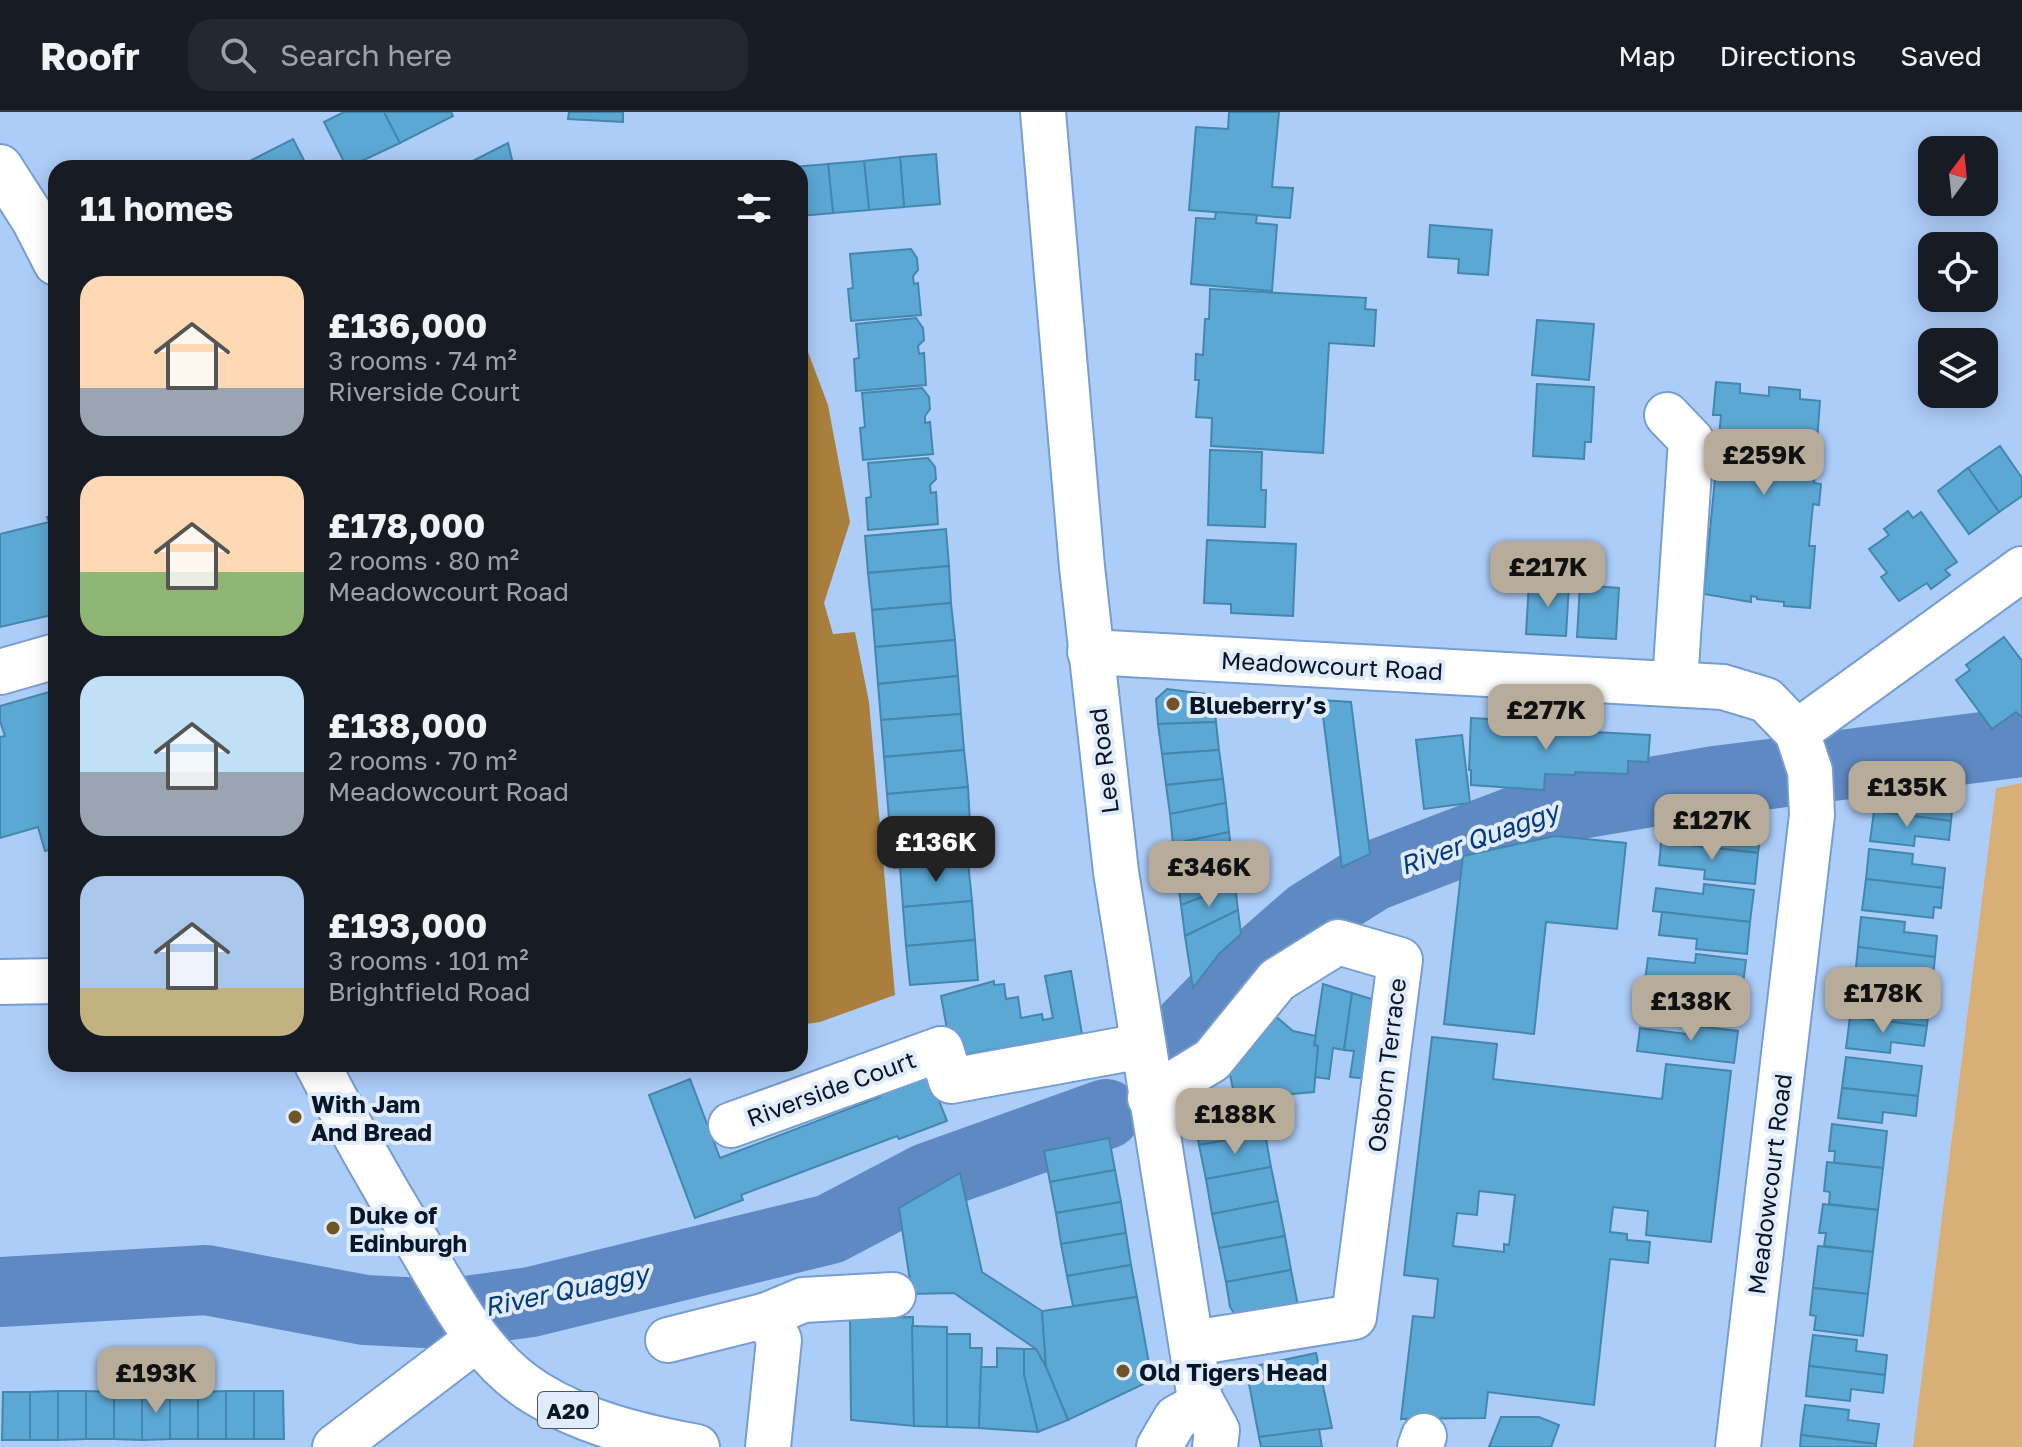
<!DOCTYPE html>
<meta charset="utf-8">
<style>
body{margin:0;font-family:"Golos Text",sans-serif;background:#242831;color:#f1f3f6;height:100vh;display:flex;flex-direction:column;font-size:30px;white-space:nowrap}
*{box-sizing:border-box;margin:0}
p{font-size:26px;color:#9ea1a6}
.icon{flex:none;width:44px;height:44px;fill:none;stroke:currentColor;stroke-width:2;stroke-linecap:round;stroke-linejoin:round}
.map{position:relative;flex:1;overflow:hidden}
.drawer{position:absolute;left:48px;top:48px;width:760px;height:912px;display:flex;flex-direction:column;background:#171b24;border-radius:24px;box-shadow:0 4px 20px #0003}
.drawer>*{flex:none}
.needle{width:52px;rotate:15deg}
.buttons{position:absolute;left:1918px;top:24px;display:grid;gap:16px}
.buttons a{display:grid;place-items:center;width:80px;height:80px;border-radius:16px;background:#171b24;box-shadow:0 4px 20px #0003;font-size:40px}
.price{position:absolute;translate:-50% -68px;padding:0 18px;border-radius:16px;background:#b7ac99;color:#111;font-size:26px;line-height:52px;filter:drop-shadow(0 2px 4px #0008)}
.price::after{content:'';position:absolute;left:50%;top:48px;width:24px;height:18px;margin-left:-12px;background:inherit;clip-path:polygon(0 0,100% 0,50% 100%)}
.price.active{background:#222;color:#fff}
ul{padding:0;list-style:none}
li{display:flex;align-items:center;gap:24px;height:200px;padding:0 32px}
li span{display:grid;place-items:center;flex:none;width:224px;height:160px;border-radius:24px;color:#555}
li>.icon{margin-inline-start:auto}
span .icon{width:96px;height:96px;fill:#fffc;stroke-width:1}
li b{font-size:34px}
h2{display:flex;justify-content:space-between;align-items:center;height:96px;padding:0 32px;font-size:34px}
header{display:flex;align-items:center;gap:48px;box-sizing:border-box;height:112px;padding:0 40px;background:#171b24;border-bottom:2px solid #363941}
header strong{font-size:38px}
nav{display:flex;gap:44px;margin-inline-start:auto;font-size:28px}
.search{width:560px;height:72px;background:#242831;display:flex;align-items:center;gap:20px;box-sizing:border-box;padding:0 28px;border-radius:24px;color:#9ea1a6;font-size:30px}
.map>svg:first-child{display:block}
.green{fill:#d7b077}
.forest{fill:#aa7f3c}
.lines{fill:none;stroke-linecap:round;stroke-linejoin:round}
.stream{stroke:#456694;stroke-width:12}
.river{stroke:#5f89c3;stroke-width:70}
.building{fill:#5ca8d5;stroke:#4486ac;stroke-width:2;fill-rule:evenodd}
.minor-casing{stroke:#779dd2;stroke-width:48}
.major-casing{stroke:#779dd2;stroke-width:48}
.highway-casing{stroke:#779dd2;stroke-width:48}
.minor{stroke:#fff;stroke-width:44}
.major{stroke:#fff;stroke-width:44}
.highway{stroke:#fff;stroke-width:44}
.poi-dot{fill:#715528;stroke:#e0ecfd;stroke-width:3}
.labels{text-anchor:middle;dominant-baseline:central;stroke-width:8;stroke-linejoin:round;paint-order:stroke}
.shield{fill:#e0ecfd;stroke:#485668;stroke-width:2}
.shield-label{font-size:22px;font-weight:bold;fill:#071528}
.street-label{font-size:24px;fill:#071528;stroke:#e0ecfd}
.poi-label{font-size:24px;font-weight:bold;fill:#071528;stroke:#e0ecfd;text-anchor:start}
.water-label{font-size:26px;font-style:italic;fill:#003b80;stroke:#e0ecfd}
</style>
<header>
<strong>Roofr</strong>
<div class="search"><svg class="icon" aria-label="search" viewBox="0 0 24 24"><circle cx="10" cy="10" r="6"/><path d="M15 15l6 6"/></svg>Search here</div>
<nav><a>Map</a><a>Directions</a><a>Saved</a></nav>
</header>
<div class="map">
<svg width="2022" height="1335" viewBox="0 0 2022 1335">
<rect width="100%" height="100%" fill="#adcdf9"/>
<path class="green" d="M2022 671V1335H1913L1996 676Z"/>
<path class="forest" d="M800 219 828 293 850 410 824 491 833 522 855 520 869 590 895 883 820 910 800 913Z"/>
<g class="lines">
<path class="stream" d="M1057 1019 1058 993"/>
<g class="river">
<path d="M1182 922 1230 873 1309 804 1373 764 1545 698 1715 669 2022 630"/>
<path d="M0 1180 206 1168 365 1198 445 1202 531 1190 830 1117 927 1066 1106 1002"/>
</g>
</g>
<g class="building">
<path d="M344 0H384L400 31 347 56 324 10Z"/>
<path d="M384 0H451L453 4 400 31Z"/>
<path d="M569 0H623V10L568 7Z"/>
<path d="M1229 0H1279L1272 75 1293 76 1290 106 1189 98 1196 15 1228 17Z"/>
<path d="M293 27 308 56H241L240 54Z"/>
<path d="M508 31 514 56H459Z"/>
<path d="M936 42 940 92 904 95 900 45Z"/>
<path d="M900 45 904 95 869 98 864 49Z"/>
<path d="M864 49 869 98 833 101 828 52Z"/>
<path d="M828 52 833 101 800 104V56L793 55Z"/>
<path d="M1216 100 1257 103 1256 111 1277 113 1272 179 1191 172 1196 106 1215 107Z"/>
<path d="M1430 113 1492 118 1488 163 1458 161 1459 147 1428 145Z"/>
<path d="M911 137 917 146 918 158 913 164 914 172 918 171 921 203 851 209 848 177 853 176 850 142Z"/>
<path d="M1210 177 1366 186 1365 197 1376 198 1374 234 1329 231 1323 341 1211 334 1212 306 1196 305 1199 268H1195L1196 242 1203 243 1205 207H1209Z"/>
<path d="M916 206 923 216 924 228 918 234 919 242 924 241 926 273 856 279 854 247 859 246 856 212Z"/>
<path d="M1537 208 1594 212 1589 268 1532 263Z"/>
<path d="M1716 270 1740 272V281L1769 284V275L1800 278V287L1820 289 1814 371 1821 372 1819 393 1813 392 1809 434H1815L1810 496 1784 494V490L1757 487V485L1751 484V490L1704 482 1721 303H1713Z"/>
<path d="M1537 272 1594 275 1591 330H1585L1584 347 1533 344Z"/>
<path d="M922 276 929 285 930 297 925 304V311L930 310 933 342 863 348 860 316 865 315 862 281Z"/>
<path d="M2000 334 2022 366V384L1999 400 1968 356Z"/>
<path d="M1210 338 1262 340 1261 378H1266L1265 415 1208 413Z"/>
<path d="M928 346 935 355 936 367 930 373 931 381 936 380 938 412 868 418 866 386 871 385 868 351Z"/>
<path d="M1968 356 1999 400 1969 422 1938 379Z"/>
<path d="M1908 399 1913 406 1921 400 1957 450 1945 458 1950 463 1931 477 1927 471 1899 489 1881 465 1887 461 1869 437 1889 423 1884 417Z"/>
<path d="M56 402V502L0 515V422L49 410 47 405Z"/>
<path d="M946 417 949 454 868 461 865 424Z"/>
<path d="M1207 428 1296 432 1293 504 1231 501V492L1204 491Z"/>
<path d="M949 454 951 491 872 498 868 461Z"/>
<path d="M1529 470 1569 472 1566 524 1526 522Z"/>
<path d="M1580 473 1619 476 1616 527 1577 525Z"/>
<path d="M951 491 955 528 875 535 872 498Z"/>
<path d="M2004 525 2022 549V605L2016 600 1992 617 1956 568 1970 558 1966 553Z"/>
<path d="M955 528 958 564 878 572 875 535Z"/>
<path d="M958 564 961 602 881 608 878 572Z"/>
<path d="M1167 577 1213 583 1216 610 1158 612 1156 587Z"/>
<path d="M56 578V736L45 739 38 715 0 726V625L5 624 0 609V594Z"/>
<path d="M1321 588 1351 590 1370 742 1342 755Z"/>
<path d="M961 602 964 638 884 645 881 608Z"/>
<path d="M1471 606 1577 612 1576 619 1650 623 1648 650 1628 649V662L1575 660V663L1545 662 1544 678 1471 673V658H1469Z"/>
<path d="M1216 610 1219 638 1162 642 1158 612Z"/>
<path d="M1462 623 1470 691 1424 697 1416 628Z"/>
<path d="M964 638 968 675 887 682 884 645Z"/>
<path d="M1219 638 1223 667 1166 673 1162 642Z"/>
<path d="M1223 667 1226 691 1170 702 1166 673Z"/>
<path d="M1877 669 1921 675 1920 684 1953 688 1951 709 1874 699Z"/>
<path d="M968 675 970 712 890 719 887 682Z"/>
<path d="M1226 691 1229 720 1173 732 1170 702Z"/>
<path d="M1874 699 1951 709 1949 728 1915 724 1914 734 1870 729Z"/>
<path d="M1711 705 1762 710 1758 741 1661 730 1664 707 1711 712Z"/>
<path d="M970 712 974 749 894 756 890 719Z"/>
<path d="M1229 720 1232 745 1177 762 1173 732Z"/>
<path d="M1555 724 1626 731 1617 817 1546 810 1534 922 1444 912 1463 744Z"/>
<path d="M1661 730 1758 741 1755 772 1704 767 1705 758 1659 753Z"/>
<path d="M1869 737 1913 742 1912 752 1945 756 1943 776 1866 767Z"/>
<path d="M1232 745 1235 773 1181 793 1177 762Z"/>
<path d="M968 750 972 789 903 795 900 755Z"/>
<path d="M1866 767 1943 776 1941 796 1934 795 1933 806 1862 798Z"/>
<path d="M1704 772 1754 778 1750 810 1653 799 1656 776 1703 782Z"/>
<path d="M1235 773 1238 798 1185 824 1181 793Z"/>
<path d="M972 789 975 828 906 834 903 795Z"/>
<path d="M1238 798 1241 822 1219 842 1193 876 1185 824Z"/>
<path d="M1662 800 1750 810 1747 842 1696 837 1697 827 1659 823Z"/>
<path d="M1861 805 1905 810 1904 820 1937 824 1935 845 1858 835Z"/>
<path d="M975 828 978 868 910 873 906 834Z"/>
<path d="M1858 835 1935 845 1933 864 1899 860 1898 871 1855 866Z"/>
<path d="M1696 842 1746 848 1742 880 1645 869 1648 846 1695 851Z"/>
<path d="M1071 859 1082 922 952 945 941 884 994 869V873L1004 872 1006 887 1018 885 1021 906 1042 902 1043 908 1053 906 1045 864Z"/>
<path d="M1645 869 1742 880 1738 912 1688 906 1689 896 1642 891Z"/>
<path d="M1323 872 1352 881 1344 938 1333 936 1329 967 1314 965 1318 934 1314 933Z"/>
<path d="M1854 875 1897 880 1896 891 1929 894 1927 914 1850 905Z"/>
<path d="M1352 881 1381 890 1370 967 1350 965 1354 939 1344 938Z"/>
<path d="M1273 902 1293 919 1316 924 1314 933 1318 934 1314 980 1235 987 1228 953Z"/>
<path d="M1850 905 1927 914 1924 934 1891 930 1890 941 1846 936Z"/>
<path d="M1687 913 1738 919 1734 951 1637 939 1640 916 1686 922Z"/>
<path d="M1432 925 1497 932 1493 967 1662 987 1666 952 1731 959 1711 1130 1646 1123 1648 1099 1613 1095 1610 1120 1627 1122V1128L1650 1130 1648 1151 1610 1147 1594 1293 1488 1280 1485 1306 1401 1307 1413 1204 1434 1206 1438 1167 1404 1163ZM1479 1079 1515 1083 1509 1133 1504 1132V1140L1453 1134 1457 1101 1477 1103Z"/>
<path d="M1846 945 1922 954 1918 984 1842 976Z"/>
<path d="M926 956 947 1009 899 1027 897 1024 741 1083 743 1088 695 1106 649 983 690 967 720 1046 880 985 877 975Z"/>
<path d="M1842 976 1918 984 1916 1004 1883 1000 1882 1011 1838 1006Z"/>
<path d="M1258 983 1265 1021 1199 1033 1194 1006 1196 998 1202 993Z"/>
<path d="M1832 1012 1887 1019 1883 1056 1834 1051 1835 1039H1829Z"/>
<path d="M1265 1021 1271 1055 1206 1067 1199 1033Z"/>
<path d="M1109 1026 1115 1058 1050 1070 1044 1039Z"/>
<path d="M1827 1050 1883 1056 1878 1098 1829 1092 1830 1080 1824 1079Z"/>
<path d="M1271 1055 1278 1089 1212 1102 1206 1067Z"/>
<path d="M1115 1058 1121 1090 1056 1101 1050 1070Z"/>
<path d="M960 1061 982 1160 1042 1199 1046 1255 1036 1237 954 1181 912 1182 899 1096Z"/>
<path d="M1278 1089 1285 1124 1219 1136 1212 1102Z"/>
<path d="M1121 1090 1126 1121 1061 1132 1056 1101Z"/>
<path d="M1823 1092 1878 1098 1873 1140 1824 1134 1826 1121H1819Z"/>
<path d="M1126 1121 1131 1153 1067 1164 1061 1132Z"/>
<path d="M1285 1124 1291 1158 1226 1170 1219 1136Z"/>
<path d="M1818 1134 1873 1140 1868 1182 1813 1176Z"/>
<path d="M1131 1153 1137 1185 1073 1194 1067 1164Z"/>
<path d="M1291 1158 1298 1194 1235 1203 1230 1195 1226 1170Z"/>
<path d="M1813 1176 1868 1182 1863 1224 1814 1218 1816 1204 1810 1203Z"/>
<path d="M1137 1185 1152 1268 1068 1308 1046 1255 1042 1199Z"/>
<path d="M913 1205 914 1314 851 1308 850 1206Z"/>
<path d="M912 1214 947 1215V1315L914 1314Z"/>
<path d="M947 1222H970V1236H982L979 1316 947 1315Z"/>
<path d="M1813 1223 1857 1228 1856 1239 1887 1243 1885 1263 1809 1254Z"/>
<path d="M997 1236 1024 1237V1262L1038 1320 979 1316 981 1255H997Z"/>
<path d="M1024 1237H1036L1046 1255 1068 1308 1038 1320 1024 1262Z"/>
<path d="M1316 1241 1332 1316 1259 1325 1246 1256Z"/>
<path d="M1809 1254 1885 1263 1883 1281 1851 1277 1850 1289 1806 1284Z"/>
<path d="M58 1279V1328H30V1280Z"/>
<path d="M58 1279H86V1327L58 1328Z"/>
<path d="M86 1279 114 1280V1327H86Z"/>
<path d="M142 1279V1328L114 1327V1280Z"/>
<path d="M142 1279H170V1327L142 1328Z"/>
<path d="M170 1279 198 1280V1327H170Z"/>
<path d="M226 1279V1327H198V1280Z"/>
<rect x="226" y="1279" width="28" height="48"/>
<path d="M254 1279H283L284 1327H254Z"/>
<path d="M3 1280H30V1328H2Z"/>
<path d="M1805 1293 1849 1298 1848 1308 1879 1312 1876 1332 1801 1323Z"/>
<path d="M1501 1305H1539L1559 1313 1551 1335H1489Z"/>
<path d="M1319 1317 1322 1335H1261L1259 1325Z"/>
<path d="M1801 1323 1876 1332V1335H1800Z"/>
</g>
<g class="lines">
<g class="minor-casing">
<g id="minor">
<path d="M1667 303 1691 328 1675 571"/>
<path d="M1090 540 1723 575 1766 588 1797 620 2022 457"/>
<path d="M0 560 56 544"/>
<path d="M0 870 56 869"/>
<path d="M1150 986 1212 948 1277 868 1338 830 1400 848 1354 1205 1193 1231"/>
<path d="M731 1013 941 937 951 969 1142 934"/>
<path d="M767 1203 803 1188 893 1183"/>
<path d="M668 1228 767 1203 779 1228 768 1335"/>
<path d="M335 1335 477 1227"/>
<path d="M1420 1335 1424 1324"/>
<path d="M1738 1335 1812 703 1810 659 1797 620"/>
</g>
</g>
<g class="major-casing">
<g id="major">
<path d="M1043 0 1082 455 1116 760 1200 1287 1217 1318 1215 1335"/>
<path d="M1159 1335 1176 1306 1201 1292"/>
</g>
</g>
<g class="highway-casing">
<g id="highway">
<path d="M0 55 34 108 56 151"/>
<path d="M317 952C348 1012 381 1071 416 1128 449 1183 480 1247 536 1281 584 1311 642 1325 697 1335"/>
</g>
</g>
<use href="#minor" class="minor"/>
<use href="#major" class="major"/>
<use href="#highway" class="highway"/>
</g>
<g class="poi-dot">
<circle cx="1173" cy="592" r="8"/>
<circle cx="295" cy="1005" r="8"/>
<circle cx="333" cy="1116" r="8"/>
<circle cx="1123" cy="1259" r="8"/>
</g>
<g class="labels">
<rect class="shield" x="538" y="1280" width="60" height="36" rx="6"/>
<g class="shield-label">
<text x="568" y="1298">A20</text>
</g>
<g class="street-label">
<text transform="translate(1332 553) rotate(3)">Meadowcourt Road</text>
<text transform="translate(1103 649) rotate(-97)">Lee Road</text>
<text transform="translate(1386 953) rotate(-83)">Osborn Terrace</text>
<text transform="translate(831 976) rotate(-20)">Riverside Court</text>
<text transform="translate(1769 1072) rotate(-83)">Meadowcourt Road</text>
</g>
<g class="poi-label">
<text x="1189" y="592">Blueberry’s</text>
<text x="311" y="991">With Jam<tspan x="311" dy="28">And Bread</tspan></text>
<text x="349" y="1102">Duke of<tspan x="349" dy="28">Edinburgh</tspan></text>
<text x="1139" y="1259">Old Tigers Head</text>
</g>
<g class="water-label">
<text transform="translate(1479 726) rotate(-20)">River Quaggy</text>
<text transform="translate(566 1178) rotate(-12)">River Quaggy</text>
</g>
</g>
</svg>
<div class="buttons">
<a><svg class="needle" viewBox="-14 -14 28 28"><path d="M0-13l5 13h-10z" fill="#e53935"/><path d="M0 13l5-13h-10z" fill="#9ea1a6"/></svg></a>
<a><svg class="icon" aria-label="locate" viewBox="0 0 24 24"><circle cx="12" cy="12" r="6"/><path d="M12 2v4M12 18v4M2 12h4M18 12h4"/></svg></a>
<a><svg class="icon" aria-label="layers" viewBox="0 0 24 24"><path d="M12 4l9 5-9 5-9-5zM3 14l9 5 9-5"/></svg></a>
</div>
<b class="price" style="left:1764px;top:385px">£259K</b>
<b class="price" style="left:1548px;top:497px">£217K</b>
<b class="price" style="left:1546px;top:640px">£277K</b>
<b class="price" style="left:1907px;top:717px">£135K</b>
<b class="price" style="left:1712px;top:750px">£127K</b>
<b class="price active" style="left:936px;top:772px">£136K</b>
<b class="price" style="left:1209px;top:797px">£346K</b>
<b class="price" style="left:1883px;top:923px">£178K</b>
<b class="price" style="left:1691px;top:931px">£138K</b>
<b class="price" style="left:1235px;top:1044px">£188K</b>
<b class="price" style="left:156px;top:1303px">£193K</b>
<section class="drawer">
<h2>11 homes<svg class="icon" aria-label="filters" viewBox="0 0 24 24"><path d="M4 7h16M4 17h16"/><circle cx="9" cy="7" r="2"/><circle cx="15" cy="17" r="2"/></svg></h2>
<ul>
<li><span style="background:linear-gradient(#ffd9b3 70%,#9aa5b1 0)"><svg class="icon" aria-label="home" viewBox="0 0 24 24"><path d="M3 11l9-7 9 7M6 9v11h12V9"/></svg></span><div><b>£136,000</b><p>3 rooms · 74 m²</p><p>Riverside Court</p></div></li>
<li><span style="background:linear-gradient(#ffd9b3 60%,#8fb573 0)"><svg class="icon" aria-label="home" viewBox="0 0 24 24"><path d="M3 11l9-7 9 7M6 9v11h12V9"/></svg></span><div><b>£178,000</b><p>2 rooms · 80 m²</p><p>Meadowcourt Road</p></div></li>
<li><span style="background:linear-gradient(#bfe0f5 60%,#9aa5b1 0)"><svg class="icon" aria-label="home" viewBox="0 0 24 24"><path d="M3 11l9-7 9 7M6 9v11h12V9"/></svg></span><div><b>£138,000</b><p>2 rooms · 70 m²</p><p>Meadowcourt Road</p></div></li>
<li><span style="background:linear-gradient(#a9c7e8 70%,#c2b280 0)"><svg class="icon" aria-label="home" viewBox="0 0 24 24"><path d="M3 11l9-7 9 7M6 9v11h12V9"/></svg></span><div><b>£193,000</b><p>3 rooms · 101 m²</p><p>Brightfield Road</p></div></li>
</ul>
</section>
</div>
